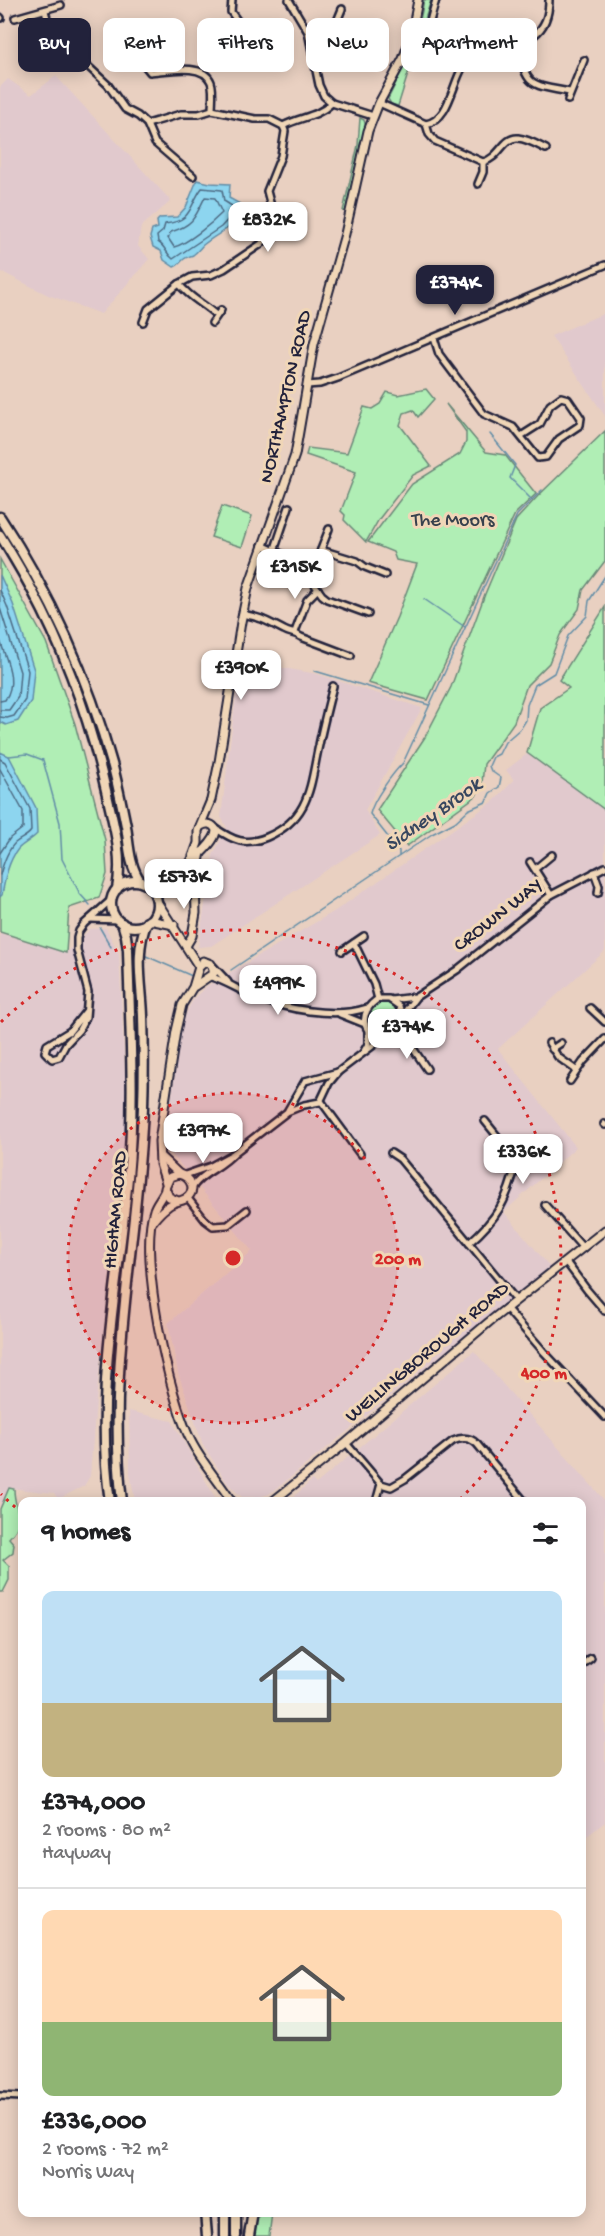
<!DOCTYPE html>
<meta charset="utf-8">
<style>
body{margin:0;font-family:"Gochi Hand",sans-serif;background:#f2f2f2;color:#202124;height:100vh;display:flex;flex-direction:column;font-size:22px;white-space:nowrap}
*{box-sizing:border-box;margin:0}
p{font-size:20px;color:#757577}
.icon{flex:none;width:33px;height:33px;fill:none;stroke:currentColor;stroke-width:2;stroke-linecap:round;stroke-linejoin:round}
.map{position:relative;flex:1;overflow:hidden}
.sheet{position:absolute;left:18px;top:1497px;width:568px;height:720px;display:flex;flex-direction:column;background:#fff;border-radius:12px;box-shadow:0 3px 15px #0003}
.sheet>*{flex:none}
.banner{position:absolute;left:18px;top:18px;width:570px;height:54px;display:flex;gap:12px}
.price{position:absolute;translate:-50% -51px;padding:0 14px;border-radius:12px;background:#fff;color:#222;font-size:20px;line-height:39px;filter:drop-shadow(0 2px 3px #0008)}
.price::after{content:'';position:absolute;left:50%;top:36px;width:18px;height:14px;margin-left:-9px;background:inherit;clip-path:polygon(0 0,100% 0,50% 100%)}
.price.active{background:#22223b;color:#fff}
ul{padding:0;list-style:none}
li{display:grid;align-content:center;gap:12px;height:318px;padding:0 24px}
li+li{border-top:2px solid #e0e0e0}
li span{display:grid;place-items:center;height:186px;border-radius:12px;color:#555}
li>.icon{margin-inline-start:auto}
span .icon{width:108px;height:108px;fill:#fffc;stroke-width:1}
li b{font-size:26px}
h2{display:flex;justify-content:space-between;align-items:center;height:72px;padding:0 24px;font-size:26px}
.pill{padding:0 21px;border-radius:12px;background:#fff;box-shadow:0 3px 15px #0003;font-size:21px;line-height:54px}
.pill.active{background:#22223b;color:#fff}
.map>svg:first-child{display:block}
.built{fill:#e1c9cd}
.green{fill:#b0eeb5;stroke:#698878;stroke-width:1.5}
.water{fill:#8dd5ef;stroke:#628da7;stroke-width:1.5}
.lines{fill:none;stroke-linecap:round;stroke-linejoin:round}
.shore{stroke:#4d6a83;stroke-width:1.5}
.stream{stroke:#628da7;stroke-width:1.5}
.minor-casing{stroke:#22223b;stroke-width:10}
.major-casing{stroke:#22223b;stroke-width:11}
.highway-casing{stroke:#22223b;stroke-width:13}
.minor{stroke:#f0d6b7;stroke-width:5}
.major{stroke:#f0d6b7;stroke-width:7}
.highway{stroke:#f0d6b7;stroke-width:8}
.ring{fill:none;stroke:#d62828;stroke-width:3;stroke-dasharray:3 6}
.labels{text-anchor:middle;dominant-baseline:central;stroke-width:6;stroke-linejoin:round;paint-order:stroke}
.street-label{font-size:20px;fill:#22223b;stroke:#f0d6b7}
.park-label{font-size:20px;fill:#37414d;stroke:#f0d6b7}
.water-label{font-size:21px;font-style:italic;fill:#37465f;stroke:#f0d6b7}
.centre{fill:#d62828;stroke:#f0d6b7;stroke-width:3}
.ring-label{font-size:18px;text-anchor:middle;font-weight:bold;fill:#d62828;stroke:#f0d6b7;stroke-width:6;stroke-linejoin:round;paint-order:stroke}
</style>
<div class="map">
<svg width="605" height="2236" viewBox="0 0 605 2236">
<rect width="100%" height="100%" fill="#e9d0c1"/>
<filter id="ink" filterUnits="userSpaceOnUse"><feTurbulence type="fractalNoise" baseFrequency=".0167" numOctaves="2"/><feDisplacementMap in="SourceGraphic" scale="12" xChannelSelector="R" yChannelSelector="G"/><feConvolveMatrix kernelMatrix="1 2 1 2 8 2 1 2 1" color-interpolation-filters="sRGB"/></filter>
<g filter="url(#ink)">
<g class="built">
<path d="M56 76 171 201 141 227 138 246 149 259 101 314 48 295 0 271V87L8 79 31 95Z"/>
<path d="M605 313V416L551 336Z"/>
<path d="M278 667 317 674 422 708 365 810 380 835 211 946 198 947 213 855 227 828 221 817 238 679 276 683Z"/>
<path d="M527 754 605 810V951L498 1049 576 1147 504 1212 550 1267 281 1485 269 1494 259 1497H242L228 1484 203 1445 178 1373 168 1323 252 1251 165 1146 182 1024 189 1007 195 997 207 986 335 911 494 801 514 780 506 770Z"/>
<path d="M106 928 119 954 127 1115 96 1401 90 1476 84 1486 58 1499 54 1493 9 1488 0 1507V933L66 953 90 929Z"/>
<path d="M474 1351 605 1501V1822L582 1840V1502H288L312 1480 316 1484Z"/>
<path d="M129 1411 172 1421 217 1501H135L130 1473Z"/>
</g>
<g class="green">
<path d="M424 0H431L398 106 391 104 388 99C405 65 418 38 424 0Z"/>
<path d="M360 118 364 120 366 127 347 212 343 211 358 145Z"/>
<path d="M426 389 434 399 418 417 413 410 404 413 400 425 431 466 413 475 379 519 366 542 344 520 345 515 341 511 356 472 306 455 308 448 347 453 364 407 372 409 380 404 387 392 398 395Z"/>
<path d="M446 404 486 452 505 455 536 494 515 514 428 700 368 683 397 617 417 564 396 560 393 552 368 542 412 484 460 454 466 442V432Z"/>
<path d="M605 431V561L583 590 579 609 560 635 549 663 527 685 514 722 484 764 482 783 476 796 407 846 377 810 425 737 451 687 485 594 516 520 538 496Z"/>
<path d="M222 506 252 516 242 547 211 537Z"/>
<path d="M0 559 46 642 75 724 105 840 107 874 99 898 69 908 66 953 0 932Z"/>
<path d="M605 607V810L527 753 540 708 569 688 559 680Z"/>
<circle cx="384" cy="1018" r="16"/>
<path d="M9 1488 14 1489C14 1512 28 1519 9 1538L14 1544 13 1552 3 1560 9 1566V1580L3 1592H0V1509Z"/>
<path d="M256 2213H272L269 2236H253Z"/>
</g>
<g class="water">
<path d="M197 180 210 183 230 184 229 198 240 204 243 212C234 228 217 233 203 245 200 248 197 252 193 255 191 256 186 257 184 259 179 263 180 265 174 267L164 260 161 251 153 247 150 237 152 230 158 228 157 221 160 218 177 217 186 207Z"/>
<path d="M0 575 13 604 34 670 31 701 18 721 6 725 0 722Z"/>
<path d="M0 752 9 756 36 808 37 834C31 840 23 844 18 849 8 862 5 879 2 895L0 897Z"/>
</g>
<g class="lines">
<g class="shore">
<path d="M202 188 222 190 224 201 235 208V212L221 227 173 259C166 254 166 247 158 242L157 236 163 231 165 224C194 220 188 207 202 188Z"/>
<path d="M205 197 215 198 222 213C212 223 187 244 174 247L168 238 171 232C193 225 195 218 205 197Z"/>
<path d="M0 590 7 606 28 671 25 700 14 716 7 718 0 717"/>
<path d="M0 608 20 672 18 697 9 710H0"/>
<path d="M0 640C6 660 18 681 5 700L0 701"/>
<path d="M0 759 5 762 30 809 31 831C27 837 21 838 15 843 7 851 3 864 0 875"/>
<path d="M0 769 23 811V828L10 838 0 853"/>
</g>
<g class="stream">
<path d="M490 434 515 465 510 478 532 500"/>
<path d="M424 599 465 627"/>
<path d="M315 671 429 705"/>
<path d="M9 756 27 754 43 760 60 823 62 859 80 894 90 905"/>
<path d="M399 856V851L370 814C373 800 392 774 403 763L517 515 542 490"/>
<path d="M100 928 111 947"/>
<path d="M146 956 192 976"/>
<path d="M231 970 432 834 455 822 468 810 486 802 490 793 499 787 501 778 491 771 489 766 493 757 499 754 505 742 521 728 526 720 527 705 535 685 554 673 568 636 587 616 589 601 605 576"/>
</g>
<g class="minor-casing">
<g id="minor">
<path d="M232 0 231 12 243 29 251 32 248 39"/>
<path d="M289 0 308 32 319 85 324 96 332 103 373 116"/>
<path d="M436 0C424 41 421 49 463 67"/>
<path d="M45 11 52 36 58 44 78 57 108 85 125 109 138 116 147 124 155 143 193 176"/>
<path d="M0 17 1 18"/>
<path d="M15 18 61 5"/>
<path d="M113 26 150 72C167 71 203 62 211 82 214 90 212 102 212 110"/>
<path d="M312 44 331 36 342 9"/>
<path d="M516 44C529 87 526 84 570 92"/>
<path d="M568 100 584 60"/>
<path d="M379 103 426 124 429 134 435 141 483 162C500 158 503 137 518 138 528 139 538 145 546 149"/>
<path d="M147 124 181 114H199L212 110 255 119H269L283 126"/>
<path d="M426 124C455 118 451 68 475 53 480 50 487 50 493 49 524 42 549 38 549 0"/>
<path d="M283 126C302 116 316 118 332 103"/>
<path d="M478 184 483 172V162"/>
<path d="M179 284C191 299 203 303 216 315"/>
<path d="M143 322 148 309 179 284 192 277 211 275 224 269 261 244 268 236 272 226 273 214 267 191 281 156 285 131 283 126"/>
<path d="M212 323 221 310"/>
<path d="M434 338 439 354 484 414 513 427 538 458 546 457 559 439 580 425 581 418 568 399 561 397 550 405 540 424 521 436"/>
<path d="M307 385 320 384 338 378 605 265"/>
<path d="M262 545 299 562 322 595 327 599 368 614"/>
<path d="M321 550 357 561 365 567 385 575"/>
<path d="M306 571 317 560 329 529"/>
<path d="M265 578 289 507"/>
<path d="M242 614C263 618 266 621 284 630 291 634 294 632 301 637L351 656"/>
<path d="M295 632 307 600 318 589"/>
<path d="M215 828C234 841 245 846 267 837 311 818 310 785 319 745 323 725 328 706 333 686"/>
<path d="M530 862 551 895"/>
<path d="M535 869 552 855"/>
<path d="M594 872 599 886 598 893"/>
<path d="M90 919 118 920"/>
<path d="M354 943 374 984 378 999"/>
<path d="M342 951 364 936"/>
<path d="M213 966 228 982"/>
<path d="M211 977C226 981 238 990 253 996 284 1009 334 1019 367 1008"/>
<path d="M391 1000 415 997"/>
<path d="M590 1008 605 1022"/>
<path d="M86 1011 70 1031 47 1045 45 1052 52 1059 59 1057 66 1044 79 1030 86 1017 88 992 77 950V938L79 931 84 924 112 899"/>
<path d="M340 1014 365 1024"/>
<path d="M403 1014 416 997 457 970 551 895 605 867"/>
<path d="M398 1031 406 1038 427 1069"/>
<path d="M549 1043 558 1057 576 1070"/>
<path d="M552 1049 561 1043"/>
<path d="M364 1051 368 1044V1031"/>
<path d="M570 1081 583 1062 605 1039"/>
<path d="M321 1101 360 1154"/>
<path d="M288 1110 305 1081 338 1072"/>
<path d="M604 1124 605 1125"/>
<path d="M391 1153 400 1159 516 1300"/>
<path d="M185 1175 211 1166 233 1154"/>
<path d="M192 1188C202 1172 222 1168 234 1153L287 1112 304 1105 320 1102 329 1083 338 1072 379 1041 396 1033 403 1020 399 1006 389 999H378C358 1011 360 1037 386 1037"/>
<path d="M187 1197 205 1220 213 1226 228 1225 247 1210"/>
<path d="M545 1205 583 1248"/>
<path d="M469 1243C497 1219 508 1199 516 1164L515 1158 485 1121"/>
<path d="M566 1262 587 1290 605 1311"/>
<path d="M506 1308 544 1352 605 1417"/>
<path d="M346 1443 381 1484 391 1487 405 1479 453 1441C462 1437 470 1437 477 1444L525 1502"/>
<path d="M376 1502 381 1484"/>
<path d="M582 1665 591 1658"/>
<path d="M0 2096 22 2097"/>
</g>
</g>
<g class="major-casing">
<g id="major">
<path d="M196 879 201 852"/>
<path d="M146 885 168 881"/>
<path d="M155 897C160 892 163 887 168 882 179 871 217 845 216 830 213 824 207 822 201 826"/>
<path d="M156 900 199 967"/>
<path d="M149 920 174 925"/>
<path d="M186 946 192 936 196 913 195 882 191 862 198 843V831L211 800 219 762 241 622 248 588 295 455 314 344 345 234 368 131 379 103 403 59 411 37 418 0"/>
<path d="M195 986 214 973 211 964 203 961"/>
<path d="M161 1157 179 1174"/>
<path d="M166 1183 160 1164 159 1141 176 1031 182 1005 193 987 199 967 205 962"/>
<path d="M165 1190C162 1197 156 1203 154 1210 138 1255 169 1398 191 1441 202 1463 219 1481 232 1502"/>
<path d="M153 1221C157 1216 161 1211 167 1207 172 1202 179 1202 185 1199 198 1191 191 1177 179 1174L170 1177 165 1188 169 1197 178 1201"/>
<path d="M272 1502 346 1443 489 1322 605 1230"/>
</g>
</g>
<g class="highway-casing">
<g id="highway">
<path d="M0 517C50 593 89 680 113 767 118 786 122 806 126 826 129 845 129 866 141 882"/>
<path d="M0 535C11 553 22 571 32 590 67 655 92 727 108 799 115 830 123 858 117 889"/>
<circle cx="134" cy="904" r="23"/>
<path d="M110 1502C94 1394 118 1285 128 1178 135 1102 130 1026 128 950L126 936 122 923"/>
<path d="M122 1502C106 1370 138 1239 143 1107 144 1077 144 1047 143 1016 142 985 134 952 147 922"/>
<path d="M205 2212 207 2236"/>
<path d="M225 2236V2212"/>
<path d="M236 2236V2212"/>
<path d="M249 2236 253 2212"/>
</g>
</g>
<use href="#minor" class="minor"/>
<use href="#major" class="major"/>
<use href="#highway" class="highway"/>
</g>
</g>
<circle cx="233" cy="1258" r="165" fill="#d62828" fill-opacity=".12"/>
<g class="ring">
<circle cx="233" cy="1258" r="165"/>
<path d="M22 1513A331 331 0 0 1 1 1494M1 1022A331 331 0 1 1 459 1500"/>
</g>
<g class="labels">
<g class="street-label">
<text transform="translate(287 397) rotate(-77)">NORTHAMPTON ROAD</text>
<text transform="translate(499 916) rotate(-38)">CROWN WAY</text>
<text transform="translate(117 1210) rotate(-85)">HIGHAM ROAD</text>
<text transform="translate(428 1353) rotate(-40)">WELLINGBOROUGH ROAD</text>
</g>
<g class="park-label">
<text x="453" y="521">The Moors</text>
</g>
<g class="water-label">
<text transform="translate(434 816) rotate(-35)">Sidney Brook</text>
</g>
</g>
<circle cx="233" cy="1258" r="9" class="centre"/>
<g class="ring-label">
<text x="398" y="1264">200 m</text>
<text x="544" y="1378">400 m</text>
</g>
</svg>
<b class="price" style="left:268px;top:253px">£832K</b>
<b class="price active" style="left:455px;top:316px">£374K</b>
<b class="price" style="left:295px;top:600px">£315K</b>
<b class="price" style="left:241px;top:701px">£390K</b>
<b class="price" style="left:184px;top:910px">£573K</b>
<b class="price" style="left:278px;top:1016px">£499K</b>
<b class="price" style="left:407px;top:1060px">£374K</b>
<b class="price" style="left:203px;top:1164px">£397K</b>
<b class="price" style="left:523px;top:1185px">£336K</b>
<div class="banner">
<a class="pill active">Buy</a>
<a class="pill">Rent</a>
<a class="pill">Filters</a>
<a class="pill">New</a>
<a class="pill">Apartment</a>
</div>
<section class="sheet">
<h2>9 homes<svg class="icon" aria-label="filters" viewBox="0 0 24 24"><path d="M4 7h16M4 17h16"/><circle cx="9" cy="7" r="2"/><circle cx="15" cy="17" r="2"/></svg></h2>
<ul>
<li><span style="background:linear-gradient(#bfe0f5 60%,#c2b280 0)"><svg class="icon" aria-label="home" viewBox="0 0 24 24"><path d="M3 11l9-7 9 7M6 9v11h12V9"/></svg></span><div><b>£374,000</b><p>2 rooms · 80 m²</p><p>Hayway</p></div></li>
<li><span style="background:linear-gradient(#ffd9b3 60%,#8fb573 0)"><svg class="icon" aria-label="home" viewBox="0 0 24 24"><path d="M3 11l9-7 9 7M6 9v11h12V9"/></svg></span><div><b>£336,000</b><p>2 rooms · 72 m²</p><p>Norris Way</p></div></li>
</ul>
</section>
</div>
